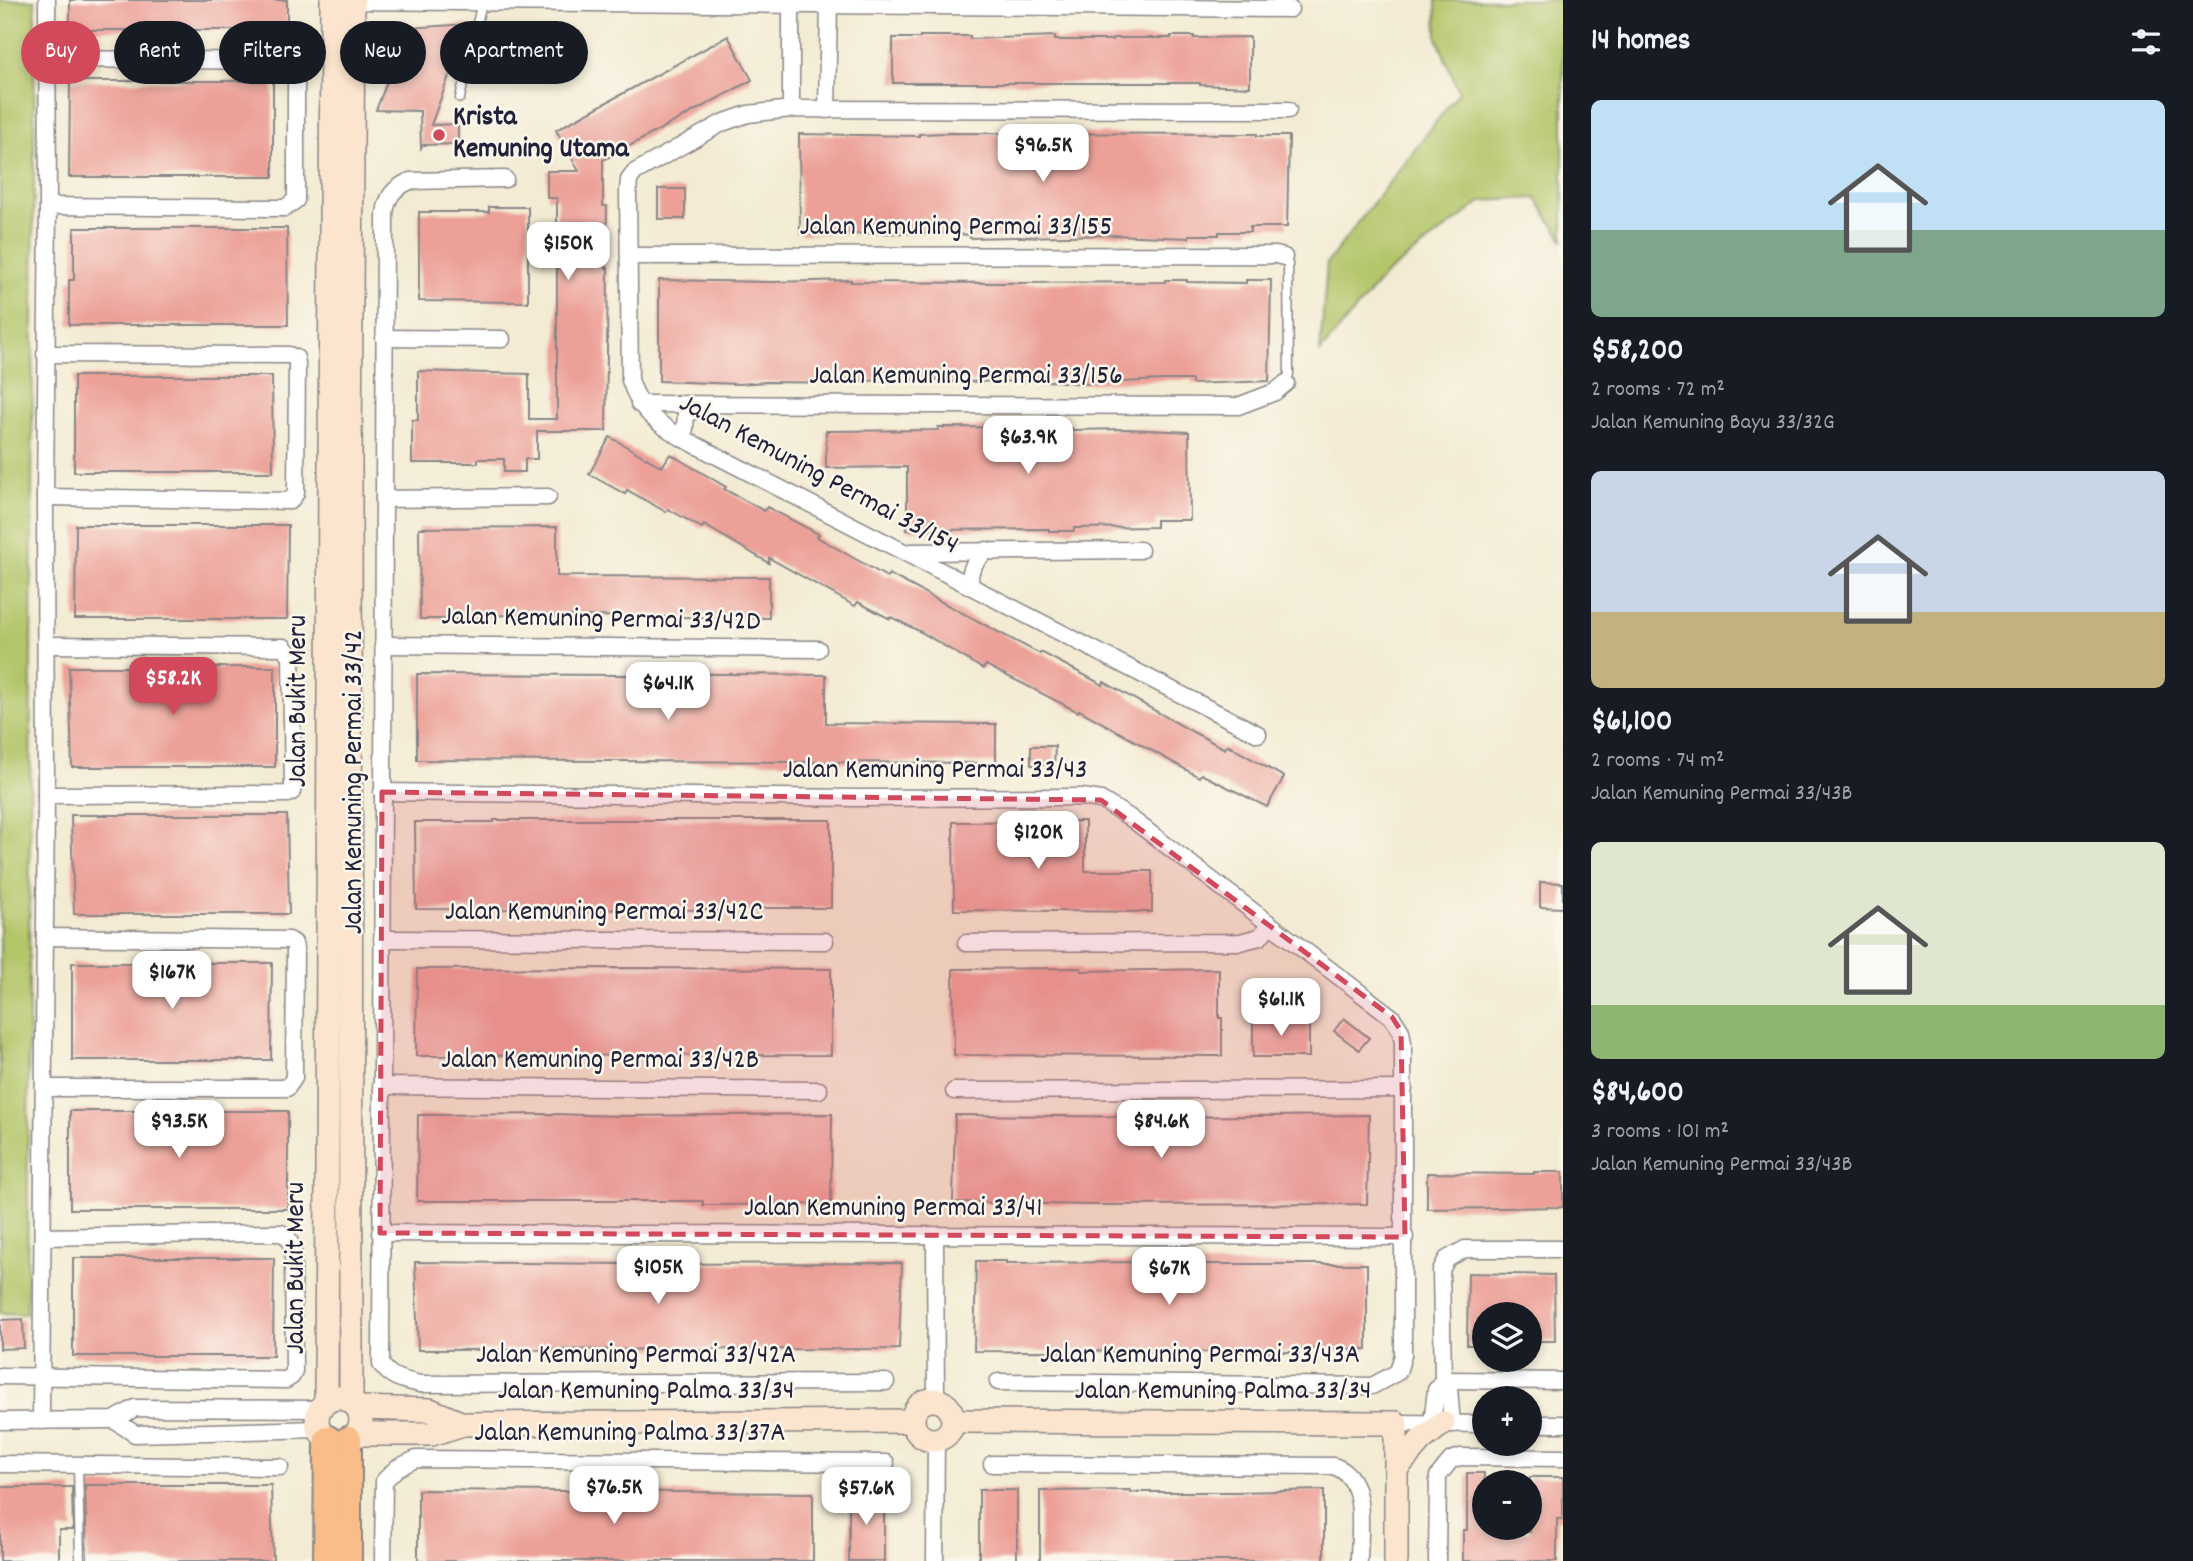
<!DOCTYPE html>
<meta charset="utf-8">
<style>
body{margin:0;font-family:Dekko,sans-serif;background:#20242c;color:#f1f3f6;height:100vh;display:flex;flex-direction:column;font-size:26px;white-space:nowrap}
*{box-sizing:border-box;margin:0}
p{font-size:23px;color:#9ea1a6}
.icon{flex:none;width:38px;height:38px;fill:none;stroke:currentColor;stroke-width:2;stroke-linecap:round;stroke-linejoin:round}
.map{position:relative;flex:1;overflow:hidden}
.details{display:flex;flex-direction:column;background:#171b24;width:630px}
.details>*{flex:none}
.guide{position:absolute;left:21px;top:21px;width:665px;height:63px;display:flex;gap:14px}
.fabs{position:absolute;left:1472px;top:1302px;display:grid;gap:14px}
.fabs a{display:grid;place-items:center;width:70px;height:70px;border-radius:50%;background:#171b24;box-shadow:0 4px 10px #0003;font-size:35px}
.price{position:absolute;translate:-50% -60px;padding:0 16px;border-radius:14px;background:#fff;color:#222;font-size:23px;line-height:46px;filter:drop-shadow(0 2px 4px #0008)}
.price::after{content:'';position:absolute;left:50%;top:42px;width:21px;height:16px;margin-left:-10px;background:inherit;clip-path:polygon(0 0,100% 0,50% 100%)}
.price.selected{background:#d1495b;color:#fff}
ul{padding:0;list-style:none}
li{display:grid;align-content:center;gap:14px;height:371px;padding:0 28px}
li span{display:grid;place-items:center;height:217px;border-radius:10px;color:#555}
li>.icon{margin-inline-start:auto}
span .icon{width:126px;height:126px;fill:#fffc;stroke-width:1}
li b{font-size:30px}
h2{display:flex;justify-content:space-between;align-items:center;height:84px;padding:0 28px;font-size:30px}
.pill{padding:0 24px;border-radius:32px;background:#171b24;box-shadow:0 4px 10px #0003;font-size:24px;line-height:63px}
.pill.selected{background:#d1495b;color:#fff}
main{display:flex;flex:1;min-height:0}
.map>svg:first-child{display:block}
.green{fill:#b2c568;stroke:#6a7452;stroke-width:2}
.building{fill:#eca098}
.lines{fill:none;stroke-linecap:round;stroke-linejoin:round}
.lane-casing{stroke:#8a8687;stroke-width:11}
.street-casing{stroke:#8a8687;stroke-width:19}
.secondary-casing{stroke:#8a8687;stroke-width:26}
.primary-casing{stroke:#8a8687;stroke-width:30}
.lane{stroke:#fff;stroke-width:8}
.street{stroke:#fff;stroke-width:16}
.secondary{stroke:#fce5cf;stroke-width:23}
.primary{stroke:#f8bd88;stroke-width:26}
.marked{fill:#d1495b;fill-opacity:0.2;stroke:#d1495b;stroke-width:5;stroke-dasharray:14 9;stroke-linejoin:round}
.poi-dot{fill:#d1495b;stroke:#fbf7ec;stroke-width:2.5}
.labels{text-anchor:middle;dominant-baseline:central;stroke-width:5;stroke-linejoin:round;paint-order:stroke}
.poi-label{font-size:28px;font-weight:bold;fill:#22223b;stroke:#fbf7ec;text-anchor:start}
.street-label{font-size:28px;fill:#22223b;stroke:#fbf7ec}
</style>
<main>
<div class="map">
<svg width="1563" height="1561" viewBox="0 0 1563 1561">
<rect width="100%" height="100%" fill="#fbf7ec"/>
<filter id="ink" filterUnits="userSpaceOnUse"><feTurbulence type="fractalNoise" baseFrequency=".0143" numOctaves="2"/><feDisplacementMap in="SourceGraphic" scale="14" xChannelSelector="R" yChannelSelector="G"/><feConvolveMatrix kernelMatrix="1 2 1 2 8 2 1 2 1" color-interpolation-filters="sRGB"/></filter>
<filter id="wash" filterUnits="userSpaceOnUse"><feTurbulence type="fractalNoise" baseFrequency=".00686" numOctaves="4" result="noise"/><feDisplacementMap in="SourceGraphic" scale="28" xChannelSelector="R" yChannelSelector="G"/><feGaussianBlur stdDeviation="1.57" result="paint"/><feColorMatrix in="noise" values="0 0 0 0 0 0 0 0 0 0 0 0 0 0 0 0 0 1.4 0 .05"/><feComposite in="paint" operator="in"/></filter>
<g filter="url(#wash)">
<rect width="100%" height="100%" fill="#f3ebd3"/>
<g class="green">
<path d="M0 0H35L27 1314 0 1313Z"/>
<path d="M1436 0H1563V240L1536 198 1482 201 1385 275 1320 352 1327 263 1459 92 1437 38Z"/>
</g>
<g id="blocks">
<g class="building">
<rect x="70" y="0" width="217" height="30"/>
<path d="M468 24 431 125 458 124V144L423 145 421 148 420 111 376 110 408 28Z"/>
<path d="M728 36 752 80 603 160V206H607L606 268H608L606 431H537V459H525V472H504V459H478V463H412V420H418V371L529 374V419H557V198H547V171H579L556 130Z"/>
<path d="M920 36H970V39L1055 36V40H1113V38H1171V36H1194V38L1250 37V87L1200 85V83H893V38H920Z"/>
<path d="M70 81H273V177H69Z"/>
<path d="M946 133 1257 134V136H1289L1287 227H1250V232H1219V235H1189V238L1112 235 970 238V235L944 233 800 234 799 134 919 136V134Z"/>
<rect x="658" y="189" width="27" height="30"/>
<path d="M489 207H528V302L419 301V212H489Z"/>
<path d="M74 228H287L288 325H69V280H74Z"/>
<path d="M659 280 772 282 851 280V282L997 283 1165 282V280H1187V282L1246 283V280H1271L1269 381 1192 384V380H1161L1082 384 1053 381 942 382V380H908L853 381V383L766 382 739 384 659 381Z"/>
<path d="M74 376H272L273 472H74Z"/>
<path d="M938 427 1072 428V430L1127 429 1189 432 1190 520H1156V527L1074 528V531H1049V529L907 530V467L826 468V431L938 430Z"/>
<path d="M610 437 662 467 670 454 726 487 724 489 764 511 767 507 819 534 817 537 887 577 889 574 1040 654 1041 652 1103 685 1104 682 1193 732 1225 749 1227 745 1284 777 1267 807 1201 774 1199 777 1079 710 1078 712 986 665 983 669 921 632 891 617 890 619 858 602 855 606 769 558V563L704 525 702 528 668 509 666 512 627 490 625 494 589 474Z"/>
<path d="M76 525H288L287 619H75Z"/>
<path d="M557 527V576L769 577V618L484 615V619H420L419 528Z"/>
<path d="M69 667H275V767H72Z"/>
<path d="M629 673 826 675V723L996 724V763L417 760V674L629 675Z"/>
<path d="M1031 746H1055L1054 765H1031Z"/>
<path d="M71 815H287L289 914H74Z"/>
<path d="M494 820H831V908H760V910L416 909 415 822H494Z"/>
<path d="M1085 821V871H1152V912L954 910 953 822Z"/>
<path d="M1540 882 1563 883V908L1540 907Z"/>
<path d="M72 963H272L271 1060H72Z"/>
<path d="M631 968 831 969V1055L416 1056 417 969Z"/>
<path d="M1081 968V971L1219 969V1018H1222V1056L954 1055 953 969Z"/>
<path d="M1344 1018 1369 1038 1359 1050 1334 1031Z"/>
<rect x="1253" y="1019" width="56" height="38"/>
<rect x="70" y="1111" width="218" height="98"/>
<path d="M552 1114 621 1116 832 1114 831 1204 703 1205V1201H417L418 1115Z"/>
<path d="M955 1115 1163 1117 1369 1115 1367 1204 1094 1205 953 1202Z"/>
<path d="M1534 1172H1563V1207L1427 1209V1173L1534 1174Z"/>
<path d="M73 1258H274L273 1356H73Z"/>
<path d="M976 1261H1006V1263L1153 1262V1264H1367V1349H1294V1352L974 1351Z"/>
<path d="M415 1262 621 1264 902 1263 899 1349 418 1350Z"/>
<path d="M1468 1273 1554 1275 1555 1341H1530V1314H1484V1345H1467Z"/>
<path d="M23 1319 24 1348 0 1349V1320Z"/>
<path d="M1467 1473H1484V1530L1487 1532H1530V1477H1563V1519H1557V1561H1463V1530H1467Z"/>
<path d="M85 1485H271L273 1561H87Z"/>
<path d="M0 1487H72L73 1530H59V1561H0Z"/>
<path d="M418 1490 813 1493V1561H418Z"/>
<rect x="979" y="1490" width="38" height="71"/>
<path d="M1130 1490V1492H1237L1324 1490V1561H1040V1491Z"/>
<rect x="849" y="1493" width="35" height="68"/>
</g>
</g>
</g>
<g filter="url(#ink)">
<use href="#blocks" fill-opacity="0" stroke="#8a8687" stroke-width="2"/>
<g class="lines">
<g class="lane-casing">
<g id="lane">
<path d="M460 98 482 2"/>
<path d="M1284 257 1288 264 1289 374 1286 383"/>
<path d="M78 1464 80 1561"/>
</g>
</g>
<g class="street-casing">
<g id="street">
<path d="M345 1 1290 9"/>
<path d="M48 59 286 61 293 64 296 72V200L285 208H271L48 206"/>
<path d="M791 109V3"/>
<path d="M827 110 829 4"/>
<path d="M505 179 410 181C394 188 387 196 385 214L381 1364C391 1379 404 1380 420 1384L886 1382"/>
<path d="M629 256 1276 255 1284 257"/>
<path d="M384 338 502 339"/>
<path d="M639 404 1238 406 1275 392 1286 383"/>
<path d="M684 439 686 414 705 406"/>
<path d="M45 497 290 501 296 493 297 363 296 358 289 355 45 354"/>
<path d="M384 499 548 497"/>
<path d="M910 552 1140 550"/>
<path d="M971 586C967 570 976 560 987 550"/>
<path d="M46 645 284 647 291 656 293 787 292 792 288 794 46 795"/>
<path d="M383 645 818 649"/>
<path d="M1258 734 684 439C656 423 640 411 630 380L628 192 629 180 635 172 722 123 748 114 791 109 1288 110"/>
<path d="M382 792 857 798 1082 797 1101 800 1129 817 1392 1017 1401 1031 1403 1043V1355L1398 1372 1372 1386 998 1382"/>
<path d="M382 939 825 941"/>
<path d="M966 943 1240 942 1260 937 1270 924"/>
<path d="M381 1086 819 1090"/>
<path d="M44 1088H287L294 1078 295 948 294 943 289 940 45 937"/>
<path d="M954 1091 1404 1089"/>
<path d="M380 1233 1405 1237"/>
<path d="M935 1237 936 1399"/>
<path d="M0 1376 286 1380 292 1376 294 1371 293 1249 287 1236 281 1233H268L43 1237"/>
<path d="M1443 1380 1563 1381"/>
<path d="M114 1420 135 1434 319 1429"/>
<path d="M0 1421 114 1420 135 1408 320 1409"/>
<path d="M41 1421 46 795 45 497 48 206 47 0"/>
<path d="M1396 1423 1484 1424"/>
<path d="M1432 1423 1436 1390 1443 1380"/>
<path d="M1452 1424 1449 1388 1443 1380 1441 1270 1447 1259 1465 1249H1563"/>
<path d="M1530 1424H1563"/>
<path d="M0 1464 280 1467"/>
<path d="M992 1464 1333 1466C1369 1476 1359 1531 1359 1561"/>
<path d="M383 1561 384 1481 397 1468 416 1459 886 1463"/>
<path d="M935 1561 936 1440"/>
<path d="M1437 1561 1438 1476 1451 1460 1460 1457 1563 1458"/>
</g>
</g>
<g class="secondary-casing">
<g id="secondary">
<circle cx="339" cy="1420" r="22"/>
<circle cx="933" cy="1420" r="20"/>
<path d="M326 1402 332 0"/>
<path d="M351 1402 350 459 353 0"/>
<path d="M358 1408 430 1410 463 1424"/>
<path d="M954 1421 1396 1423V1561"/>
<path d="M357 1434H432L463 1424 912 1421"/>
<path d="M1396 1469 1421 1440 1443 1423"/>
</g>
</g>
<g class="primary-casing">
<g id="primary">
<path d="M348 1440V1561"/>
<path d="M327 1561 328 1439"/>
</g>
</g>
<use href="#lane" class="lane"/>
<use href="#street" class="street"/>
<use href="#secondary" class="secondary"/>
<use href="#primary" class="primary"/>
</g>
</g>
<path class="marked" d="M382 792 1101 800 1392 1017 1401 1031 1405 1237 380 1233Z"/>
<circle class="poi-dot" cx="439" cy="135" r="7"/>
<g class="labels">
<g class="poi-label">
<text x="453" y="119">Krista<tspan x="453" dy="32">Kemuning Utama</tspan></text>
</g>
<g class="street-label">
<text x="956" y="229">Jalan Kemuning Permai 33/155</text>
<text x="966" y="378">Jalan Kemuning Permai 33/156</text>
<text transform="translate(818 476) rotate(28)">Jalan Kemuning Permai 33/154</text>
<text transform="translate(601 621) rotate(1)">Jalan Kemuning Permai 33/42D</text>
<text transform="translate(300 701) rotate(-90)">Jalan Bukit Meru</text>
<text x="935" y="772">Jalan Kemuning Permai 33/43</text>
<text transform="translate(356 782) rotate(-90)">Jalan Kemuning Permai 33/42</text>
<text x="604" y="914">Jalan Kemuning Permai 33/42C</text>
<text x="600" y="1062">Jalan Kemuning Permai 33/42B</text>
<text x="893" y="1210">Jalan Kemuning Permai 33/41</text>
<text transform="translate(298 1268) rotate(-90)">Jalan Bukit Meru</text>
<text x="636" y="1357">Jalan Kemuning Permai 33/42A</text>
<text x="1200" y="1357">Jalan Kemuning Permai 33/43A</text>
<text x="646" y="1393">Jalan Kemuning Palma 33/34</text>
<text x="1223" y="1393">Jalan Kemuning Palma 33/34</text>
<text x="630" y="1435">Jalan Kemuning Palma 33/37A</text>
</g>
</g>
</svg>
<div class="fabs">
<a><svg class="icon" aria-label="layers" viewBox="0 0 24 24"><path d="M12 4l9 5-9 5-9-5zM3 14l9 5 9-5"/></svg></a>
<a>+</a>
<a>−</a>
</div>
<b class="price" style="left:1043px;top:184px">$96.5K</b>
<b class="price" style="left:568px;top:282px">$150K</b>
<b class="price" style="left:1028px;top:476px">$63.9K</b>
<b class="price selected" style="left:173px;top:717px">$58.2K</b>
<b class="price" style="left:668px;top:722px">$64.1K</b>
<b class="price" style="left:1038px;top:871px">$120K</b>
<b class="price" style="left:172px;top:1011px">$167K</b>
<b class="price" style="left:1281px;top:1038px">$61.1K</b>
<b class="price" style="left:179px;top:1160px">$93.5K</b>
<b class="price" style="left:1161px;top:1160px">$84.6K</b>
<b class="price" style="left:658px;top:1306px">$105K</b>
<b class="price" style="left:1169px;top:1307px">$67K</b>
<b class="price" style="left:614px;top:1526px">$76.5K</b>
<b class="price" style="left:866px;top:1527px">$57.6K</b>
<div class="guide">
<a class="pill selected">Buy</a>
<a class="pill">Rent</a>
<a class="pill">Filters</a>
<a class="pill">New</a>
<a class="pill">Apartment</a>
</div>
</div>
<section class="details">
<h2>14 homes<svg class="icon" aria-label="filters" viewBox="0 0 24 24"><path d="M4 7h16M4 17h16"/><circle cx="9" cy="7" r="2"/><circle cx="15" cy="17" r="2"/></svg></h2>
<ul>
<li><span style="background:linear-gradient(#bfe0f5 60%,#7fa58c 0)"><svg class="icon" aria-label="home" viewBox="0 0 24 24"><path d="M3 11l9-7 9 7M6 9v11h12V9"/></svg></span><div><b>$58,200</b><p>2 rooms · 72 m²</p><p>Jalan Kemuning Bayu 33/32G</p></div></li>
<li><span style="background:linear-gradient(#c9d6e8 65%,#c2b280 0)"><svg class="icon" aria-label="home" viewBox="0 0 24 24"><path d="M3 11l9-7 9 7M6 9v11h12V9"/></svg></span><div><b>$61,100</b><p>2 rooms · 74 m²</p><p>Jalan Kemuning Permai 33/43B</p></div></li>
<li><span style="background:linear-gradient(#dfe7d0 75%,#8fb573 0)"><svg class="icon" aria-label="home" viewBox="0 0 24 24"><path d="M3 11l9-7 9 7M6 9v11h12V9"/></svg></span><div><b>$84,600</b><p>3 rooms · 101 m²</p><p>Jalan Kemuning Permai 33/43B</p></div></li>
</ul>
</section>
</main>
